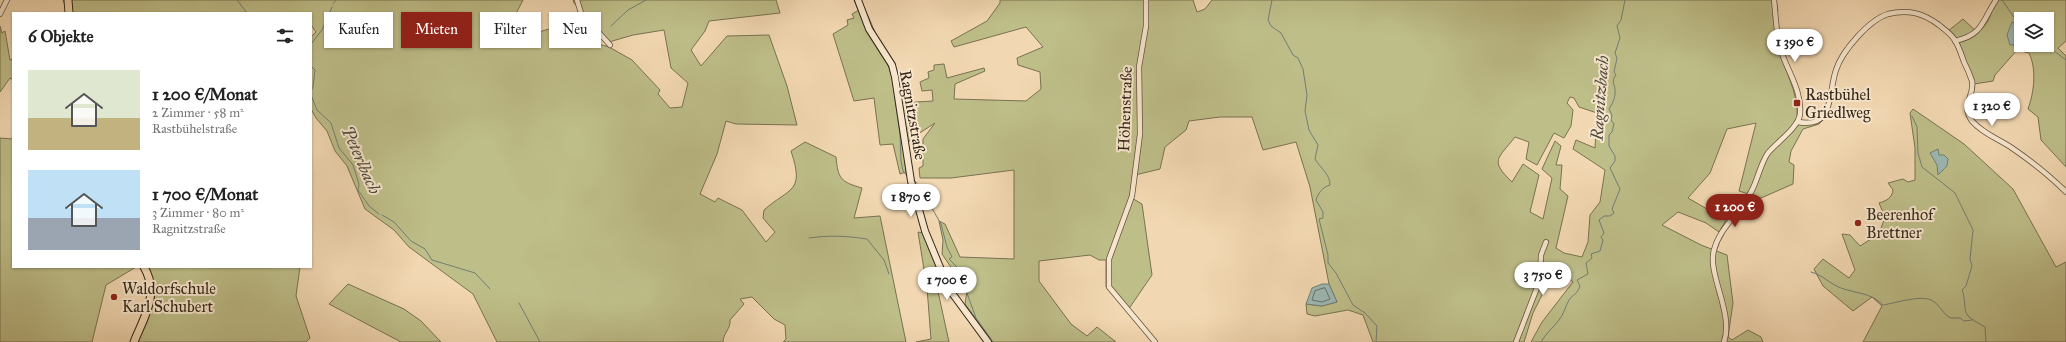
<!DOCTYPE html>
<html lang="de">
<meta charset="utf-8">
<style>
body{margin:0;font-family:"IM FELL Great Primer",serif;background:#f6f6f6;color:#222;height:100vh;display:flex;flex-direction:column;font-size:15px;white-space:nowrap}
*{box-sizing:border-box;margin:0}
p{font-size:13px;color:#767676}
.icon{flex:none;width:22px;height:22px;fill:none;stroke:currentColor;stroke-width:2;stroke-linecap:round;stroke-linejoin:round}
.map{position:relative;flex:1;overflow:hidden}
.side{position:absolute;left:12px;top:12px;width:300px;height:256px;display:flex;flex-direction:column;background:#fff;border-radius:0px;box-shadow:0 1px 3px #0004}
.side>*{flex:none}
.hud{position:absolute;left:324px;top:12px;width:380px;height:36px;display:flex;gap:8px}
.controls{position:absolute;left:2014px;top:12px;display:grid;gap:8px}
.controls a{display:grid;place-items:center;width:40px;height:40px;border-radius:0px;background:#fff;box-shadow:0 1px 3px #0004;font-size:20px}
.price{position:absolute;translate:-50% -34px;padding:0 9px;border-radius:14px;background:#fff;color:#222;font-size:13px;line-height:26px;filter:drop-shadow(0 1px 2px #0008)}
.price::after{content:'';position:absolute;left:50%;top:24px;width:12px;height:9px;margin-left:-6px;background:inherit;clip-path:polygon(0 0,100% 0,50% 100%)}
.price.on{background:#8f2418;color:#fff}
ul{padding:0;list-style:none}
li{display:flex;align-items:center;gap:12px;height:100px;padding:0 16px}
li span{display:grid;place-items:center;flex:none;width:112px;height:80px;border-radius:0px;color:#555}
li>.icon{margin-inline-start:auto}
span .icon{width:48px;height:48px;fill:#fffc;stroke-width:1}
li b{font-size:17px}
h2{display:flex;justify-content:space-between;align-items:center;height:48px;padding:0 16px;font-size:17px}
.tag{padding:0 14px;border-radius:0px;background:#fff;box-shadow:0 1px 3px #0004;font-size:14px;line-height:36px}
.tag.on{background:#8f2418;color:#fff}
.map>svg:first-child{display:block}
.green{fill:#bebe89;stroke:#797251;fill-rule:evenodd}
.water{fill:#9cb8b3;stroke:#727e75}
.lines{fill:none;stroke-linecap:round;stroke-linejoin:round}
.shore{stroke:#687066;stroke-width:1}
.stream{stroke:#727e75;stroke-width:1}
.street-casing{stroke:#64533f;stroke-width:6}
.secondary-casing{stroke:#342719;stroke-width:8}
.primary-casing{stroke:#342719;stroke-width:9}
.street{stroke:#f7e6cd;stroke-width:4.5}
.secondary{stroke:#f7e6cd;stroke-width:6}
.primary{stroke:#f2d8b2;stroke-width:7}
.poi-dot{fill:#8f2418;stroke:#f7e6cd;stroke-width:1.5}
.labels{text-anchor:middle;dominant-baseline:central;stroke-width:4;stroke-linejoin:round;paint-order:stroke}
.poi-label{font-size:16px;fill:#342719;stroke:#f7e6cd;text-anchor:start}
.street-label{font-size:16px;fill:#342719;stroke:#f7e6cd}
.water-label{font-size:17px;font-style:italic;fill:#4e4b40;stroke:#f7e6cd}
</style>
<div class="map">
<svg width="2066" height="342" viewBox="0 0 2066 342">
<rect width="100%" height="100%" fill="#f2d8b2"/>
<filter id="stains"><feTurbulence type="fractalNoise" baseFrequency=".005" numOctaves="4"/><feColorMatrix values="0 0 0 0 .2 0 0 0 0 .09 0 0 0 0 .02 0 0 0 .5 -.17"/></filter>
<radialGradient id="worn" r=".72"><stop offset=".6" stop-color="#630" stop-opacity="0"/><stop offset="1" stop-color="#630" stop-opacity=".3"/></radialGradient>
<g class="green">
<path d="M63 0H523L509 27 519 38 559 26 569 36 609 47 632 60 660 90 658 94 670 108 682 107 688 83 671 68 664 30 633 35 609 42 574 3 573 0H776L780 13 709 21 705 31 691 50 701 66 727 36 769 35 787 86 797 125 736 124 726 121 717 154 700 194 715 202 718 198 742 210 766 242 775 232 763 218 764 210C790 187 805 193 791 151L805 142 836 157C838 179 841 182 862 188L854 218 880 216 906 342H783L786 339 785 325 774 319 752 297 740 299 744 304 730 320C731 329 723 333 723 342H497L473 294 409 247 394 230 365 209 347 166 335 151 327 131 316 118 311 109V37L316 32 311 25V13H68Z"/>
<path d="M1000 0H1193L1197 12 1205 9 1212 0H1776L1778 11 1774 15C1776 28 1777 42 1781 54 1789 83 1799 93 1797 125L1816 119 1821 114 1826 117 1819 124 1803 129 1791 151 1789 162 1794 165 1793 184 1761 198 1739 191 1756 123 1727 129 1710 173 1688 198 1726 220 1719 232 1706 223 1678 212 1662 225 1701 245 1727 255 1733 303 1728 337 1732 340 1748 330 1761 337 1763 342H1531L1542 322 1573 282 1551 264 1545 289 1533 313 1524 342H1373L1363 315 1348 310 1315 316 1307 314 1306 304 1322 306 1337 302 1329 284 1310 187 1296 142 1263 150 1252 117H1220L1189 121 1186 130 1165 147 1160 169 1135 175 1131 186 1130 197 1142 204 1152 275 1128 310 1106 287V260H1099L1090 255 1039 261V281L1071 324 1087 336 1097 327 1116 342H993L965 304 967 291 942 254 943 240 939 221 945 224 960 257 1014 259V170L951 178H920L919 168 923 166V139L935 123 915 136V140L903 142 906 172 900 174 893 144 880 145 874 98 854 101 833 34 848 25 847 20 854 18 852 14 864 7 879 41 888 55 901 103 933 101 932 90 922 91 920 82 929 78 928 72 934 70V65L944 64 947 78 984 68 985 71 955 84 954 99 1026 101 1041 89 1040 72 1018 65 1017 58 1043 47 1026 27 954 47 951 41 987 21 1000 3ZM1570 97 1574 98 1579 107 1597 113 1595 148 1576 140 1573 149 1605 170 1600 202 1590 215 1588 242 1582 257 1564 253 1556 248 1568 196 1560 189 1562 165H1556L1561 146 1555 141 1542 169 1552 178 1543 219 1530 212 1539 175 1523 164 1512 182C1489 160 1498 159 1515 137L1529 142 1526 159 1537 165 1554 133 1564 138 1571 126 1573 110 1567 103Z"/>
<path d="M1996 0H2066V41L2058 48 2066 56V167L2041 140 2038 117 2028 109C2034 92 2037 70 2029 53L2017 50 1995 75 1993 81 1974 84 1960 46 1948 31 1963 19 1978 33C1983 28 1990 20 1991 13 1992 7 1993 5 1996 0ZM2021 19H2047V45H2021Z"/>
<path d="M0 26 2 33 5 31 10 60 13 59V80L10 78 0 92Z"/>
<path d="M1913 109 1964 144 2013 189 2056 267 2066 262V342H1863L1882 306 1872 297 1853 311 1823 286 1814 269 1823 259 1849 278 1855 270 1842 234 1850 235 1860 246 1879 234 1885 217 1879 203C1886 201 1892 198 1893 190L1888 183 1903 179 1908 182 1915 180V148L1910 113Z"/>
<path d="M0 138 13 139V267H136L106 285 92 342H0Z"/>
<path d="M918 232 929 234 948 282 937 287 949 342H916L931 339 927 288Z"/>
<path d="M148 267H300L296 296 310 338 306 342H134L154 302 155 285Z"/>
<path d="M348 284 404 309 421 321 441 342H401L329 304Z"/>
</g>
<g class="water">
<path d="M2012 22 2015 23 2018 38 2014 45H2010L2007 35Z"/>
<path d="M1938 149 1939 155H1944L1948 159 1947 166 1938 175 1937 165 1930 153Z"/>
<path d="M1322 284H1329L1337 302 1322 306 1306 304 1312 288Z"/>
</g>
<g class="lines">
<path class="shore" d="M1325 288 1330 299 1322 302 1312 300 1315 291Z"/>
<g class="stream">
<path d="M237 0 247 13"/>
<path d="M854 0 866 29"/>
<path d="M1272 0 1268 20 1271 26 1281 33 1293 55 1298 58 1303 69 1307 95 1305 111 1309 130 1318 145 1315 159C1321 169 1330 174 1330 185 1323 187 1318 193 1316 200L1323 212V218L1319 219 1328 255V263L1336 273 1353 305 1365 313 1377 326 1376 342"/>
<path d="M2002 0 2021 27"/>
<path d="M333 4 336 0"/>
<path d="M611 26 628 10 646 0"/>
<path d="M868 34 888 65 892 77 900 135 901 161 903 171 907 176"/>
<path d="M311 44 322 30 332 7"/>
<path d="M2046 45 2066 60"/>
<path d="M311 66 315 70 313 87 311 91"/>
<path d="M311 95 317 110 331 123 339 148 353 165 359 184 358 190 369 206 379 214"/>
<path d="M1912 116 1917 127 1918 153 1922 167 1955 193 1973 230 1970 259 1972 266 1966 286 1962 290C1966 298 1963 310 1968 316 1972 320 1980 324 1985 327L1986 342"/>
<path d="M913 180 917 183"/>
<path d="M925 196 941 224 947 247 952 257 949 259 961 271 960 274 976 318 993 342"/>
<path d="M382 215 394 222 411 241 425 249 432 260 475 273 490 289"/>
<path d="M809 238C829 235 847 236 867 239L884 260 889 274"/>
<path d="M1811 272C1823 275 1830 284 1841 288 1857 294 1870 292 1883 305 1896 303 1922 294 1933 301 1941 306 1943 315 1951 318H1960L1964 321 1972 320"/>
<path d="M955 274H960"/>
<path d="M519 303 540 342"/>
<path d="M1541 342C1546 333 1553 328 1559 320 1564 314 1565 307 1569 300 1573 294 1576 296 1580 286L1577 280 1588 274 1586 263 1592 258 1591 254 1600 251 1603 240 1601 237 1604 233 1599 220 1604 216H1610L1614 213 1612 209 1620 189 1610 168 1615 161V156L1609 146V135L1612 132 1614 124 1611 120 1612 115 1609 109C1612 104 1615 99 1615 93 1616 85 1610 82 1616 75L1614 72 1617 58 1615 53 1620 38 1617 26 1621 20 1625 0"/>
</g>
<g class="street-casing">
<g id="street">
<path d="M577 0 581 13 610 45"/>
<path d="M1146 0V26L1139 67 1140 134 1132 196 1109 259V287L1155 342"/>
<path d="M0 14 7 0"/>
<path d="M1955 41C1983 35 1982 21 1996 0"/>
<path d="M1798 122C1835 129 1828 93 1836 70 1842 51 1869 20 1888 14 1908 9 1923 13 1939 25 1944 29 1951 34 1954 39 1959 46 1961 54 1964 62 1967 68 1970 75 1972 81 1975 96 1960 105 1972 121 1983 134 1999 139 2012 148 2031 161 2050 176 2066 192"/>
<path d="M1516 342 1540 280 1541 255 1546 242"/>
<path d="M1724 342C1734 313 1707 274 1714 250 1720 227 1740 213 1751 192 1758 180 1760 164 1768 153 1776 143 1799 127 1800 114 1802 91 1788 72 1781 51 1776 35 1776 17 1774 0"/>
</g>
</g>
<g class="secondary-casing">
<path id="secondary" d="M858 0 869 29 892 65 895 77 911 181 925 231 949 289 988 342"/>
</g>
<g class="primary-casing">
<g id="primary">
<path d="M68 0 69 13"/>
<path d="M134 342C144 317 160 294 144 267"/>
</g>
</g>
<use href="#street" class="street"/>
<use href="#secondary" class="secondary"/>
<use href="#primary" class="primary"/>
</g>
<g class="poi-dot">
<rect x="1793" y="99" width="8" height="8" rx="2"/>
<circle cx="1858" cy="223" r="4"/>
<circle cx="114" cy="297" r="4"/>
</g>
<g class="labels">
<g class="poi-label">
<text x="1805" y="94">Rastbühel<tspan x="1805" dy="18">Griedlweg</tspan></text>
<text x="1866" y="214">Beerenhof<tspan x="1866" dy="18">Brettner</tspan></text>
<text x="122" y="288">Waldorfschule<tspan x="122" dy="18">Karl Schubert</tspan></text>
</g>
<g class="street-label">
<text transform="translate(1125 109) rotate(-88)">Höhenstraße</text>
<text transform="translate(913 115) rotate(80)">Ragnitzstraße</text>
</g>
<g class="water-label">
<text transform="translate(1600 98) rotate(-86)">Ragnitzbach</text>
<text transform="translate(361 160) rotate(66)">Peterlbach</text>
</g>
</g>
<rect width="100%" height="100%" filter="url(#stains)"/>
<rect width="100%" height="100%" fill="url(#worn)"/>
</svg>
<div class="controls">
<a><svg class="icon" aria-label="layers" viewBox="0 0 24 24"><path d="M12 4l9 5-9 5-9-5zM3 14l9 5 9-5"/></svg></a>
</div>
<b class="price" style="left:1795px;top:63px">1 390 €</b>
<b class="price" style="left:1992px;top:127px">1 320 €</b>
<b class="price" style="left:911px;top:218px">1 870 €</b>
<b class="price on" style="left:1735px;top:228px">1 200 €</b>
<b class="price" style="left:1543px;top:296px">3 750 €</b>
<b class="price" style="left:947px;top:301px">1 700 €</b>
<div class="hud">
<a class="tag">Kaufen</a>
<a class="tag on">Mieten</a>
<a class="tag">Filter</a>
<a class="tag">Neu</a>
</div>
<section class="side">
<h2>6 Objekte<svg class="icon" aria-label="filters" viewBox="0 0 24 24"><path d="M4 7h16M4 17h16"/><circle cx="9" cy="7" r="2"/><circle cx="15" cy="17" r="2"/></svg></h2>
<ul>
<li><span style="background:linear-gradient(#dfe7d0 60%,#c2b280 0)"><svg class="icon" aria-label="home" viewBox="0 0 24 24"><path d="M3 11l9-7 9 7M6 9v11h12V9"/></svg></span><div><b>1 200 €/Monat</b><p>2 Zimmer · 58 m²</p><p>Rastbühelstraße</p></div></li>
<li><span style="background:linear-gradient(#bfe0f5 60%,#9aa5b1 0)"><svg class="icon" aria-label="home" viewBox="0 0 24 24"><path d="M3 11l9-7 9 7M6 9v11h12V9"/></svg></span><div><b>1 700 €/Monat</b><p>3 Zimmer · 80 m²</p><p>Ragnitzstraße</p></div></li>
</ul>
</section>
</div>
